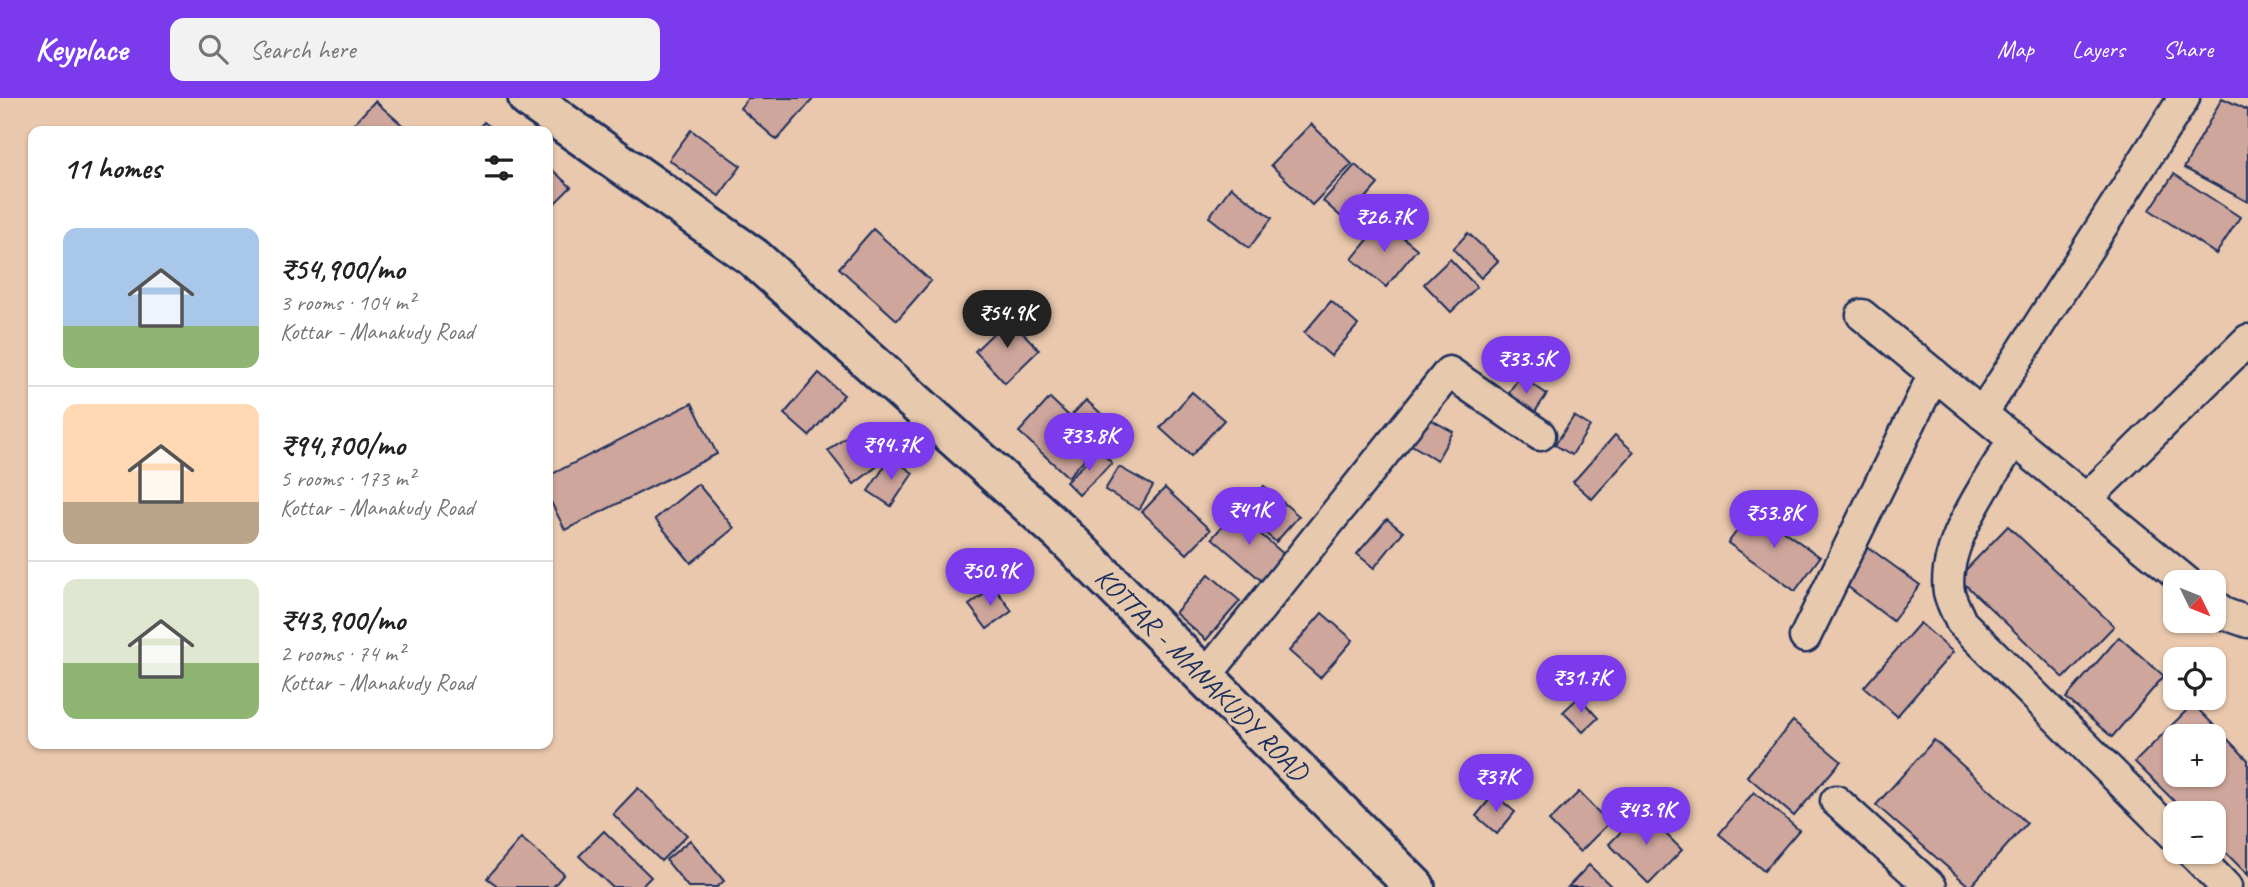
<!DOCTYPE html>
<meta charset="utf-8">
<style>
body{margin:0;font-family:Caveat,sans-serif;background:#f2f2f2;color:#222;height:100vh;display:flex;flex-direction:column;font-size:26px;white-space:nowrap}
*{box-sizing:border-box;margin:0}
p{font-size:23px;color:#767676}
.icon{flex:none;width:38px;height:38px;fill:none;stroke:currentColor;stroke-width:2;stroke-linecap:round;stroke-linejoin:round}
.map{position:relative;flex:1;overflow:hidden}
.side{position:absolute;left:28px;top:28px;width:525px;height:623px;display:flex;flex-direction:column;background:#fff;border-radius:14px;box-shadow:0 2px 5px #0004}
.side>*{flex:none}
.needle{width:46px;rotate:133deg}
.controls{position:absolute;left:2163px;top:472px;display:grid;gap:14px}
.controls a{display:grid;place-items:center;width:63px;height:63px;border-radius:14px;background:#fff;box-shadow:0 2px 5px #0004;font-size:35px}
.price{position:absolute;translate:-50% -60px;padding:0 16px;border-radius:24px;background:#7c3aed;color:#fff;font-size:23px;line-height:46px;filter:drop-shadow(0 2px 4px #0008)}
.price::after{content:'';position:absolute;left:50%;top:42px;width:21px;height:16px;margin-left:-10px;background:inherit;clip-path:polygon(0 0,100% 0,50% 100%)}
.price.current{background:#222;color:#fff}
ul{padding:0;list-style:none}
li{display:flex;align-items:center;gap:21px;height:175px;padding:0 35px}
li+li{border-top:2px solid #e0e0e0}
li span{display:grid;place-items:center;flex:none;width:196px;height:140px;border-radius:14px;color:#555}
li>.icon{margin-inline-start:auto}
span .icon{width:84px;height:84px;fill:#fffc;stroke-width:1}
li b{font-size:30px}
h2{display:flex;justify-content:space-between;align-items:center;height:84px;padding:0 35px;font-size:30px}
header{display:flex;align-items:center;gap:42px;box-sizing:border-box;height:98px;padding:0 35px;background:#7c3aed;color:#fff}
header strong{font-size:33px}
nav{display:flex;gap:38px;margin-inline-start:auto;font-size:24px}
.search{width:490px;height:63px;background:#f2f2f2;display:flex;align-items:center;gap:18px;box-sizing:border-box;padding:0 24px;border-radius:14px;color:#767676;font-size:26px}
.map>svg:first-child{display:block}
.building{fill:#cfa69c;stroke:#1b2f5e;stroke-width:2;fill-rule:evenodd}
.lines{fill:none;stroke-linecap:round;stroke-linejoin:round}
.minor-casing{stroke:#1b2f5e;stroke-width:35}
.secondary-casing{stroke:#1b2f5e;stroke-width:44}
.minor{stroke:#e7caae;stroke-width:30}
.secondary{stroke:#e7caae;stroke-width:38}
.labels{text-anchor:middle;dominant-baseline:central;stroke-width:7;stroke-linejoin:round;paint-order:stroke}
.street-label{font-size:28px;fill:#1b2f5e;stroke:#e7caae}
</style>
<header>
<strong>Keyplace</strong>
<div class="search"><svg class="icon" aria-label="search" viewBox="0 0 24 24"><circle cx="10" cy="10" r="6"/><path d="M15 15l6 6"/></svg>Search here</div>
<nav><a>Map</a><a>Layers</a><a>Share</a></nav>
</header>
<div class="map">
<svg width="2248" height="789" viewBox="0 0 2248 789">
<rect width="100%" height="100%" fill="#eac8ad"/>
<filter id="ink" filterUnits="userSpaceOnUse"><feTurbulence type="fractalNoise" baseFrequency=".0143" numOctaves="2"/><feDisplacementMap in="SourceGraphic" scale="14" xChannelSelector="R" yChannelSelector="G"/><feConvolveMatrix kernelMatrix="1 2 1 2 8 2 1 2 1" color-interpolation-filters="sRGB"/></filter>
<g filter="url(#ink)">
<g class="building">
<path d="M748 0H814L777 42 740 10Z"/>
<path d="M2222 0 2248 12V104L2184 70Z"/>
<path d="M375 3 409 33H347Z"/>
<path d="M484 24 495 33H476Z"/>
<path d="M1311 26 1352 66 1312 107 1271 67Z"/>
<path d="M691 32 741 68 719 98 669 62Z"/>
<path d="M1355 67 1378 86 1346 123 1323 103Z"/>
<path d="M548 68 571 89 555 105 548 99Z"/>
<path d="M2174 76 2240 119 2216 156 2150 112Z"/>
<path d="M1231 89 1272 120 1249 150 1209 119Z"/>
<path d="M1383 123 1417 151 1386 189 1352 161Z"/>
<path d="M873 131 931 183 897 222 839 170Z"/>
<path d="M1468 135 1498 163 1481 180 1453 151Z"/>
<path d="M1450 161 1477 189 1451 214 1424 186Z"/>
<path d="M1331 203 1358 227 1331 258 1304 235Z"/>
<path d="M1009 220 1039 252 1005 285 975 253Z"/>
<path d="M819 275 844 297 809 338 784 316Z"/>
<path d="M1520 278 1547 296 1532 318 1505 300Z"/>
<path d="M1192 294 1224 322 1191 358 1160 330Z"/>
<path d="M1050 300 1070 319 1086 302 1115 328 1068 379 1019 334Z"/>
<path d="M692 305 717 356 565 432 548 398V378Z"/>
<path d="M1421 316 1453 334 1437 362 1405 343Z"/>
<path d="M1574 318 1590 328 1572 357 1555 347Z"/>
<path d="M863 326 889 359 854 386 828 353Z"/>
<path d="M1615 337 1634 354 1592 401 1573 384Z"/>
<path d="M1099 352 1112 365 1079 397 1066 384Z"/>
<path d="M891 359 913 375 891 408 868 393Z"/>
<path d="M1119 369 1153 388 1139 412 1105 392Z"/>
<path d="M698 386 734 430 691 465 655 421Z"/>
<path d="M1264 388 1299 418 1276 444 1241 415Z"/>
<path d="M1165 390 1210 432 1187 456 1142 414Z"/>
<path d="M1753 411 1820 459 1795 493 1728 445Z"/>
<path d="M1235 414 1286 458 1263 484 1212 440Z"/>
<path d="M1387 421 1403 434 1374 470 1357 456Z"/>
<path d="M2008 428 2114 528 2064 580 1958 480Z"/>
<path d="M1865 447 1920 487 1893 523 1839 482Z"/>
<path d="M1209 476 1240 503 1206 542 1175 515Z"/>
<path d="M994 489 1012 513 987 531 969 507Z"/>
<path d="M1322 515 1353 542 1320 580 1289 553Z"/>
<path d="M1920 525 1953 554 1897 618 1864 589Z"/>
<path d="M2119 539 2164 578 2112 639 2066 600Z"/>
<path d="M1579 599 1598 620 1583 634 1563 614Z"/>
<path d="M2193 606 2248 662V777L2214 743V716H2187L2135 664ZM2175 639H2214V677H2175Z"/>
<path d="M1793 623 1841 663 1794 718 1747 678Z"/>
<path d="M1934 642 2027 725 1970 789 1876 707Z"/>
<path d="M638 690 687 737 661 763 613 716Z"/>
<path d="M1579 694 1609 725 1580 754 1549 723Z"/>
<path d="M1754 694 1799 732 1764 773 1719 736Z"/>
<path d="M1494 696 1515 714 1497 736 1476 718Z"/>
<path d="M1642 712 1682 752 1649 786 1609 746Z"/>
<path d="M604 733 651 779 641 789H612L579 758Z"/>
<path d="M521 740 564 776 553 789H499L487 780Z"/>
<path d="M690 742 724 783 717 789H688L666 762Z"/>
<path d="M1589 767 1612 789H1568Z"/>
</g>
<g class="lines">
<g class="minor-casing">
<g id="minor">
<path d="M1862 217 2188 485"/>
<path d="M1982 316 2184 0"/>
<path d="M2014 341C1991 380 1941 447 1949 494 1951 504 1957 514 1961 524L2175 738"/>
<path d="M2086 401 2248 242"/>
<path d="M2214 507 2225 516 2248 524"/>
<path d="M1805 539 1934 276"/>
<path d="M1205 579 1449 274 1540 337"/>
<path d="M1836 703 1931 789"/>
<path d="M2192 754 2226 789"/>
</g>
</g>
<g class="secondary-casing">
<path id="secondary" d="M528 0 753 159 1060 434 1415 789"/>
</g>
<use href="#minor" class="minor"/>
<use href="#secondary" class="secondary"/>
</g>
</g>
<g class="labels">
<g class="street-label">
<text transform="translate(1202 576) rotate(45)">KOTTAR - MANAKUDY ROAD</text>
</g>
</g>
</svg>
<div class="controls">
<a><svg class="needle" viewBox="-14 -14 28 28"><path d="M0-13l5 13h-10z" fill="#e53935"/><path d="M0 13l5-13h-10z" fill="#767676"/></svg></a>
<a><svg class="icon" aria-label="locate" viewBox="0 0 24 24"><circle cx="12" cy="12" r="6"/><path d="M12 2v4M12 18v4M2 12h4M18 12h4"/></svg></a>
<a>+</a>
<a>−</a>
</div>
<b class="price" style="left:1384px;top:156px">₹26.7K</b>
<b class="price current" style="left:1007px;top:252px">₹54.9K</b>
<b class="price" style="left:1526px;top:298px">₹33.5K</b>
<b class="price" style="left:1089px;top:375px">₹33.8K</b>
<b class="price" style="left:891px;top:384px">₹94.7K</b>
<b class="price" style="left:1249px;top:449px">₹41K</b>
<b class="price" style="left:1774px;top:452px">₹53.8K</b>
<b class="price" style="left:990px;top:510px">₹50.9K</b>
<b class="price" style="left:1581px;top:617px">₹31.7K</b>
<b class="price" style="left:1496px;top:716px">₹37K</b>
<b class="price" style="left:1646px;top:749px">₹43.9K</b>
<section class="side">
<h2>11 homes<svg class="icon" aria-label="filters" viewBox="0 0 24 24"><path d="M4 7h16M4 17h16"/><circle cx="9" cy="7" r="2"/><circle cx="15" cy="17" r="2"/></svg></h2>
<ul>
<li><span style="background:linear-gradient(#a9c7e8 70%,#8fb573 0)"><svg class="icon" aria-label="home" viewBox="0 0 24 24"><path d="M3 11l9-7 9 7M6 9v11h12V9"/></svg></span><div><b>₹54,900/mo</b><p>3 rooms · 104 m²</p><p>Kottar - Manakudy Road</p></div></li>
<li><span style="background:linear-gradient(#ffd9b3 70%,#b9a48a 0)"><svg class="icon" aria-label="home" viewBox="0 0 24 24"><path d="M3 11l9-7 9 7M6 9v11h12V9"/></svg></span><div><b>₹94,700/mo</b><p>5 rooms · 173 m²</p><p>Kottar - Manakudy Road</p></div></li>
<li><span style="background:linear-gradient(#dfe7d0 60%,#8fb573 0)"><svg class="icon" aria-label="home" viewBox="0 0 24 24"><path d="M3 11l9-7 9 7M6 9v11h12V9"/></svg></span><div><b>₹43,900/mo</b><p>2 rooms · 74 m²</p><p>Kottar - Manakudy Road</p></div></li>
</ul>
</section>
</div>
